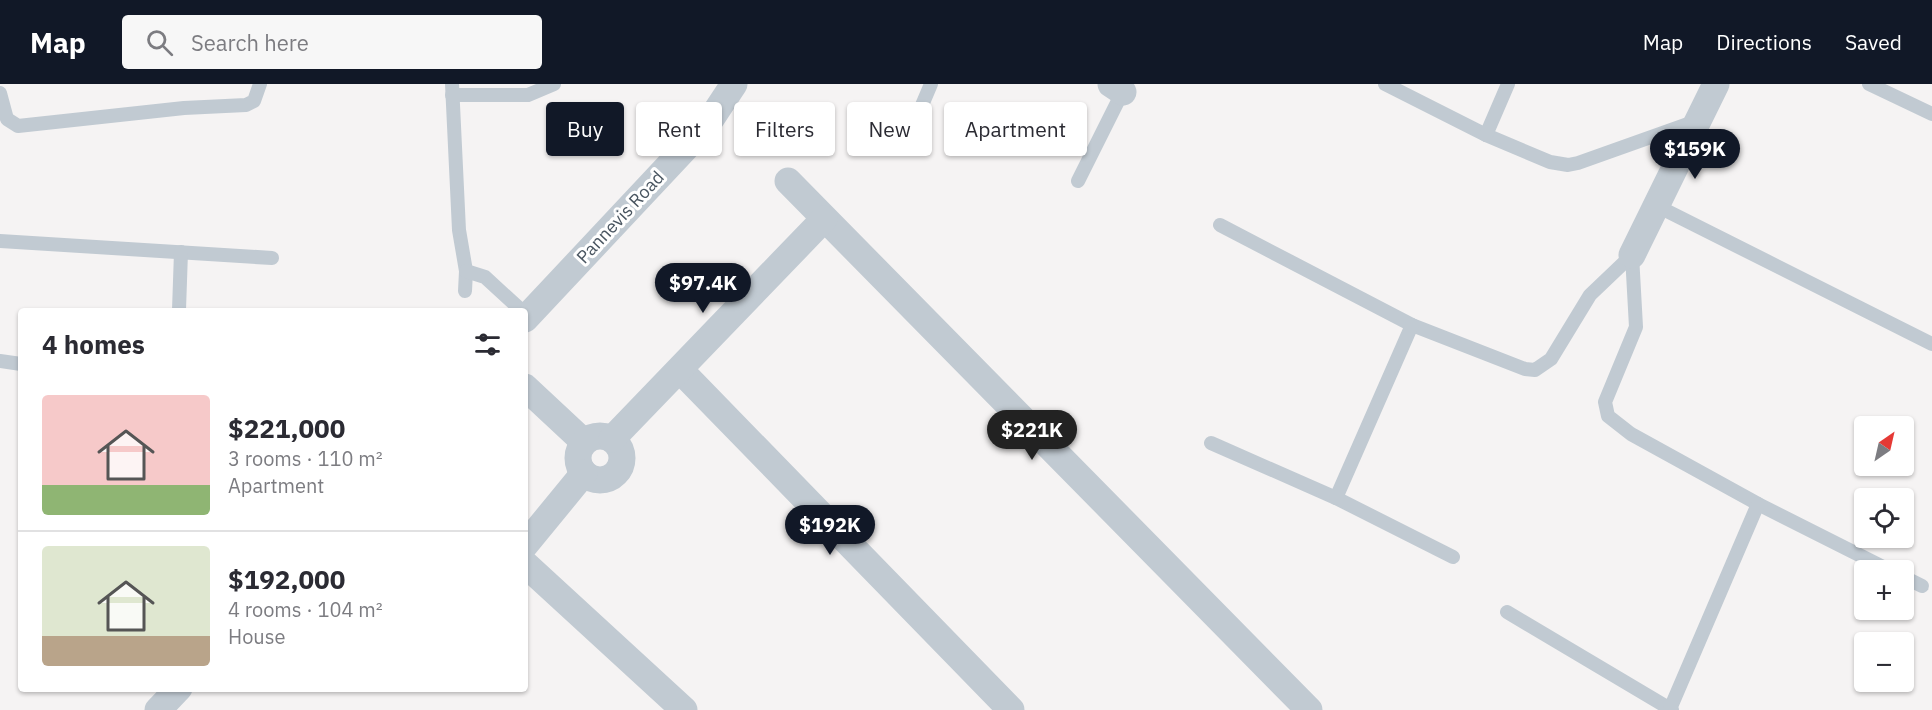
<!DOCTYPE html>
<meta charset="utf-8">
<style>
body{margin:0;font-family:"IBM Plex Sans",sans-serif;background:#f7f7f7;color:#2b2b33;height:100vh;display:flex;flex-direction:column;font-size:22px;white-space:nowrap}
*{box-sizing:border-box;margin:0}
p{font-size:20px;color:#7c7c81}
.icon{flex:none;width:33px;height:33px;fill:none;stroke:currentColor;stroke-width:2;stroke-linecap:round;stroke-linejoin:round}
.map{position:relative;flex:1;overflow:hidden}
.drawer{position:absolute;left:18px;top:224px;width:510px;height:384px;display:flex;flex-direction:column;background:#fff;border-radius:6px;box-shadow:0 2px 4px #0004}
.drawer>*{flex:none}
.top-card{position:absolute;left:546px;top:18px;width:570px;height:54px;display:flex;gap:12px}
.needle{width:39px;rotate:34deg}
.fabs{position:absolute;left:1854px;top:332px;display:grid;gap:12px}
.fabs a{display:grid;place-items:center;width:60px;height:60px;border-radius:6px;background:#fff;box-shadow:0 2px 4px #0004;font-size:30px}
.price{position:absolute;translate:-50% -51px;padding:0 14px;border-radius:21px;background:#111827;color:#fff;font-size:20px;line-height:39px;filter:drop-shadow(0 2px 3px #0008)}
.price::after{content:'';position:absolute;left:50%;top:36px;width:18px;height:14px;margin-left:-9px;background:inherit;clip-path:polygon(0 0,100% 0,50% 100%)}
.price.active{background:#222;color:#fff}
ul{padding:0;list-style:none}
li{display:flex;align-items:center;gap:18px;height:150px;padding:0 24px}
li+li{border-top:2px solid #e1e1e2}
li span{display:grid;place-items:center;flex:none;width:168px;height:120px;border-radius:6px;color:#555}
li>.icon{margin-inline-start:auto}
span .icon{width:72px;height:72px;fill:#fffc;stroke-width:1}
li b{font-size:26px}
h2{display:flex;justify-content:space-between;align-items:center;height:72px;padding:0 24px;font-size:26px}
.chip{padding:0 21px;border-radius:6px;background:#fff;box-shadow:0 2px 4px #0004;font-size:21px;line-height:54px}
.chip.active{background:#111827;color:#fff}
header{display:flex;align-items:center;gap:36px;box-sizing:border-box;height:84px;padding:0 30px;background:#111827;color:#fff}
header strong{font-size:28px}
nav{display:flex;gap:33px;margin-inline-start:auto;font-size:21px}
.search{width:420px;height:54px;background:#f7f7f7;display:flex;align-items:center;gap:15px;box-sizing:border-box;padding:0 21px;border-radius:6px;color:#7c7c81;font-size:22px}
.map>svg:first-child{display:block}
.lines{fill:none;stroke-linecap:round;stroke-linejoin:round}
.lane{stroke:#c1cad2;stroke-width:14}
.street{stroke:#c1cad2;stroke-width:27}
.labels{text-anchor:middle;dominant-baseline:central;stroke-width:6;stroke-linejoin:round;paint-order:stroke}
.street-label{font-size:18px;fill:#4a5661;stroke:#fff}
</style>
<header>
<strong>Map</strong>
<div class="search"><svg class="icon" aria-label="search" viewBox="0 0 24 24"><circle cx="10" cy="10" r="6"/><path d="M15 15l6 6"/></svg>Search here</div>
<nav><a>Map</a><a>Directions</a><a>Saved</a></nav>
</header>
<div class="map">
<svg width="1932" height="626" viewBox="0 0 1932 626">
<rect width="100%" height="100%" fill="#f5f3f3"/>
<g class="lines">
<g class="lane">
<path d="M452 0 459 146 466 187 465 207"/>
<path d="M1385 0 1486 51 1550 78 1568 81 1578 79 1696 37"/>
<path d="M1869 0 1932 30"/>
<path d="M0 9 7 35 18 42 184 24 246 21 254 17 260 0"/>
<path d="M452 11H528L554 0"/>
<path d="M920 26 931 0"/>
<path d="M1486 51 1508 0"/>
<path d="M1078 97 1124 5"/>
<path d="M1657 122 1932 260"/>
<path d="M1220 141 1412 241 1525 285 1535 286 1551 275 1590 211 1632 171"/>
<path d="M0 157 272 174"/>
<path d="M1632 171 1636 243 1605 318 1608 332 1631 350 1758 420 1889 486"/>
<path d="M466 187 485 193 521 226"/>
<path d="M179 226 181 168"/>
<path d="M0 277 21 280"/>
<path d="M1211 359 1336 414 1453 473"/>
<path d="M1336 414 1412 241"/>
<path d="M1904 493 1922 502"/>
<path d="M1507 528 1672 626"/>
<path d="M1670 625 1758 420"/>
</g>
<g class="street">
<path d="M1111 0 1123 8"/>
<path d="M788 97 1309 626"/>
<path d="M1632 171 1716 0"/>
<path d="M525 235 707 41 734 0"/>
<path d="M681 287 1011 626"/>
<path d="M525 303 584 358"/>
<circle cx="600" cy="374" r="22"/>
<path d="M612 355 824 135"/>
<path d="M525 461 584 389"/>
<path d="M525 480 684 626"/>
<path d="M158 626 179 604"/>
</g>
</g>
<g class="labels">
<g class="street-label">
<text transform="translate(620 133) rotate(-47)">Pannevis Road</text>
</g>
</g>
</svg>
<div class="fabs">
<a><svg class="needle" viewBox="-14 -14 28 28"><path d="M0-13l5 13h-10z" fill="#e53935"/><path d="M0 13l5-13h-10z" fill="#7c7c81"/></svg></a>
<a><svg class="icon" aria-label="locate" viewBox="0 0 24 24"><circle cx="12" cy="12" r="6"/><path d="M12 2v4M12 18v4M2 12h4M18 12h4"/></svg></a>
<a>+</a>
<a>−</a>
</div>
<b class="price" style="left:1695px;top:96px">$159K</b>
<b class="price" style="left:703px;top:230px">$97.4K</b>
<b class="price active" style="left:1032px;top:377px">$221K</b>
<b class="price" style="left:830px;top:472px">$192K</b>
<div class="top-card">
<a class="chip active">Buy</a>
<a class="chip">Rent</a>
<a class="chip">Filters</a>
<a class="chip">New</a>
<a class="chip">Apartment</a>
</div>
<section class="drawer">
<h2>4 homes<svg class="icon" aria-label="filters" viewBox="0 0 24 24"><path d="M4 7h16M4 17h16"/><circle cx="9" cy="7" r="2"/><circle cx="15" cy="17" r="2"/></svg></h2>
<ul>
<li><span style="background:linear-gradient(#f6c9c9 75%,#8fb573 0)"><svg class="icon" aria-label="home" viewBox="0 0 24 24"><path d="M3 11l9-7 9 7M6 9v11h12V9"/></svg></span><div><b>$221,000</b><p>3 rooms · 110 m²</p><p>Apartment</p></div></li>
<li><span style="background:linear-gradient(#dfe7d0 75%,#b9a48a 0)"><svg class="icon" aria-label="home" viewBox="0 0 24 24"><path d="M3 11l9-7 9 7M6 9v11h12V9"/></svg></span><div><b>$192,000</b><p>4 rooms · 104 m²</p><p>House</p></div></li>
</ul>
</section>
</div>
